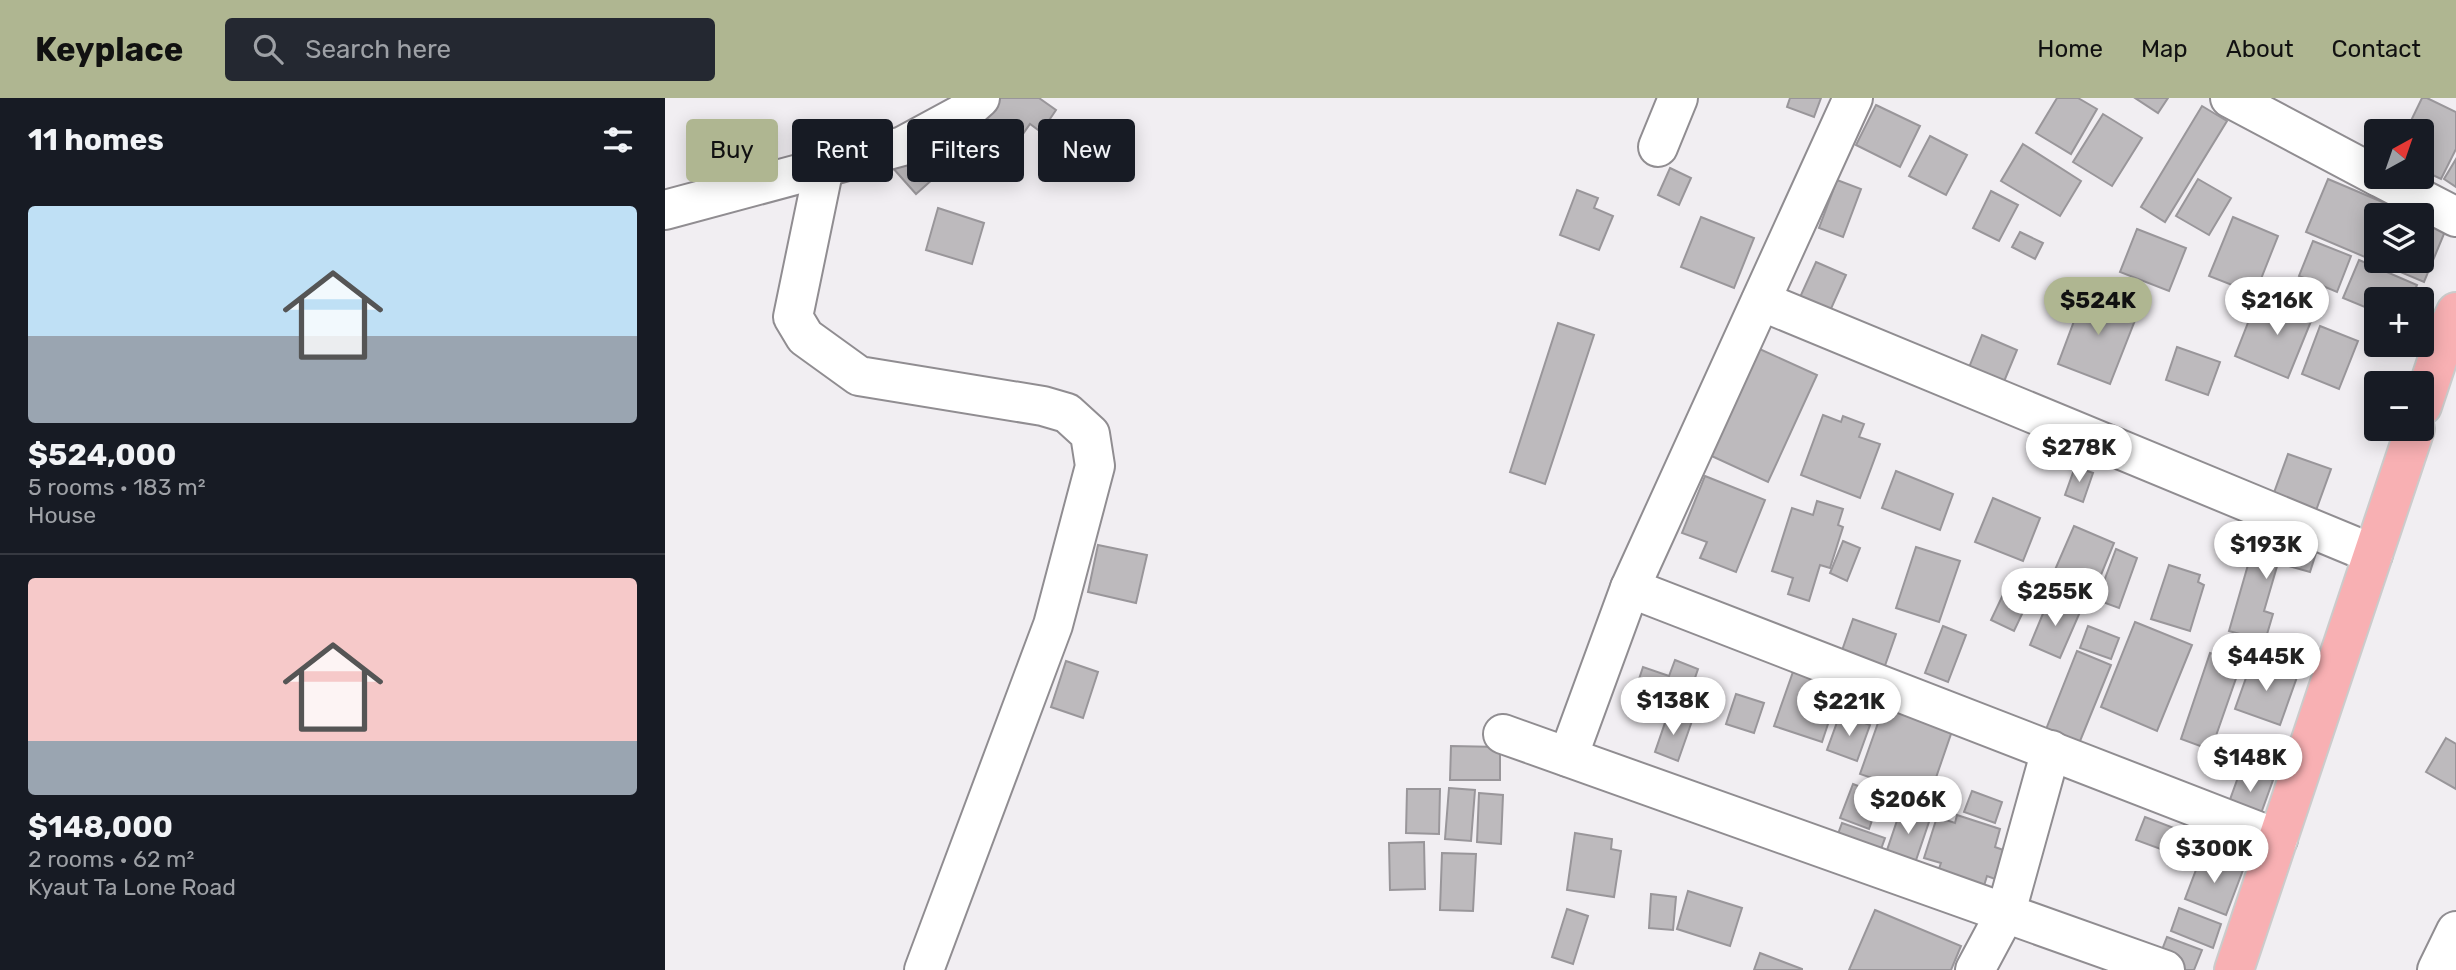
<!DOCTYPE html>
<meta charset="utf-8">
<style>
body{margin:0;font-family:Rubik,sans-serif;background:#242831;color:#f1f3f6;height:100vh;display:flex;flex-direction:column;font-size:26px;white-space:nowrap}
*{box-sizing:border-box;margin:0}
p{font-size:23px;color:#9ea1a6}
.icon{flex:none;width:38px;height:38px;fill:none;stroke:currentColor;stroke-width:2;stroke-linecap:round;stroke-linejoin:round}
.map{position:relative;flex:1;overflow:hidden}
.details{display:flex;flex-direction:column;background:#171b24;width:665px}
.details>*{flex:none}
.banner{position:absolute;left:21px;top:21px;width:665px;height:63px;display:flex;gap:14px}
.needle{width:46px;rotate:40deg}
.buttons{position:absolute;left:1699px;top:21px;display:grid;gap:14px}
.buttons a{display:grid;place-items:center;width:70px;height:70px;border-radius:7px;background:#171b24;box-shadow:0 4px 18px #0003;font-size:35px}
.price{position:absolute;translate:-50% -60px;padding:0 16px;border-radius:24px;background:#fff;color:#222;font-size:23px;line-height:46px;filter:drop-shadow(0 2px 4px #0008)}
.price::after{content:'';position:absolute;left:50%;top:42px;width:21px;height:16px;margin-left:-10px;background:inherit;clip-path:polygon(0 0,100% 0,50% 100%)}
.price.on{background:#afb691;color:#111}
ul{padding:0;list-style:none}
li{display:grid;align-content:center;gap:14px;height:371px;padding:0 28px}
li+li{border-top:2px solid #363941}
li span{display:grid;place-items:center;height:217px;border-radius:7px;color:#555}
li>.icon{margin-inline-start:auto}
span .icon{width:126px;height:126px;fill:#fffc;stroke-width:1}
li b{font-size:30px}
h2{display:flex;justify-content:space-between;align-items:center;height:84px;padding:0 28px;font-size:30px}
.pill{padding:0 24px;border-radius:7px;background:#171b24;box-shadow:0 4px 18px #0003;font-size:24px;line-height:63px}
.pill.on{background:#afb691;color:#111}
header{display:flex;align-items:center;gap:42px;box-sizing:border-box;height:98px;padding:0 35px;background:#afb691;color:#111}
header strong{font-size:33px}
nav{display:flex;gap:38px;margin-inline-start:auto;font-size:24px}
.search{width:490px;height:63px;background:#242831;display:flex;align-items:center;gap:18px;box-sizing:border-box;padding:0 24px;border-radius:7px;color:#9ea1a6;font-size:26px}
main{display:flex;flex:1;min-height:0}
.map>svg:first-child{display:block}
.building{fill:#bdbabd;stroke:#99969a;stroke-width:2}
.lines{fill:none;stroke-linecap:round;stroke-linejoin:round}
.minor-casing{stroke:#908d91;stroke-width:42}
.major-casing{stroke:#cbcbcb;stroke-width:42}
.minor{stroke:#fff;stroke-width:38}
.major{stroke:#f8b0b3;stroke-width:38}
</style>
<header>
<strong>Keyplace</strong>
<div class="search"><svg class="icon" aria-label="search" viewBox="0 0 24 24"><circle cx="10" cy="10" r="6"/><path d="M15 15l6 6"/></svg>Search here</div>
<nav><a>Home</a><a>Map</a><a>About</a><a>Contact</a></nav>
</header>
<main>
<section class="details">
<h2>11 homes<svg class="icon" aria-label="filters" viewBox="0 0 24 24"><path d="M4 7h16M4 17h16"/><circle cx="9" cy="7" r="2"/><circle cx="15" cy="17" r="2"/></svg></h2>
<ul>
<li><span style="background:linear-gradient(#bfe0f5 60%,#9aa5b1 0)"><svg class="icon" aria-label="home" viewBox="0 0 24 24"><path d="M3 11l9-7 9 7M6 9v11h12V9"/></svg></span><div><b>$524,000</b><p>5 rooms · 183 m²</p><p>House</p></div></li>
<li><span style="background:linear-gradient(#f6c9c9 75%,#9aa5b1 0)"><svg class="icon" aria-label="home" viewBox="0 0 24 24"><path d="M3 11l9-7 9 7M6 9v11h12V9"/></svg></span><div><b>$148,000</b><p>2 rooms · 62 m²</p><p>Kyaut Ta Lone Road</p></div></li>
</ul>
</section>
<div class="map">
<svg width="1791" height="872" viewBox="0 0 1791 872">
<rect width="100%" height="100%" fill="#f1eef2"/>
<g class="building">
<path d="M331 0H374L391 12 376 34 365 26 353 43 318 18Z"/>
<path d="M1125 0H1156L1149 19 1122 9Z"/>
<path d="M1392 0H1413L1432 11 1406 56 1371 35Z"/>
<path d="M1470 0H1503L1493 15Z"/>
<path d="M1757 0H1762L1791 14V51L1776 81 1757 72V33H1741Z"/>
<path d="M1211 7 1255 28 1235 69 1191 47Z"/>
<path d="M1537 8 1562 23 1500 124 1476 109Z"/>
<path d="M1438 16 1477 40 1447 88 1408 64Z"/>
<path d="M1265 38 1302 57 1281 97 1244 78Z"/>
<path d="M254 46 277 73 251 96 227 69Z"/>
<path d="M1358 46 1416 83 1395 118 1336 83Z"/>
<path d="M1791 61V89L1779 81Z"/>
<path d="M1005 70 1026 80 1014 107 993 97Z"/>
<path d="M1533 81 1566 100 1544 137 1511 118Z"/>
<path d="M1663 81 1748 117H1712V163H1757V121L1781 131 1759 184 1641 134Z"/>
<path d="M1172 82 1196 91 1178 139 1154 130Z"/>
<path d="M912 92 933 100 929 110 948 118 934 152 895 137Z"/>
<path d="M1326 93 1353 107 1334 143 1308 130Z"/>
<path d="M273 110 319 125 307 166 261 152Z"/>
<path d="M1036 119 1089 140 1069 190 1016 169Z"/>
<path d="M1568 119 1613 138 1590 196 1544 178Z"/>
<path d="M1472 131 1521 150 1504 193 1455 174Z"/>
<path d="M1355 134 1378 145 1370 161 1347 149Z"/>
<path d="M1648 143 1686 158 1672 194 1634 178Z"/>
<path d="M1694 162 1752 187 1746 201H1712V214L1678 200Z"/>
<path d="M1151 164 1181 177 1161 222 1131 208Z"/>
<path d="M1421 191 1474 212 1445 286 1393 266Z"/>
<path d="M1614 196 1651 211 1623 280 1570 258 1586 217 1603 224Z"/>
<path d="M893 225 929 237 880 386 845 374Z"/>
<path d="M1655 228 1693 243 1674 291 1637 276Z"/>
<path d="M1317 237 1352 252 1338 286 1303 272Z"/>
<path d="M1088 248 1152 277 1103 384 1040 355Z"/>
<path d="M1512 249 1555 264 1543 297 1501 282Z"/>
<path d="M1158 317 1176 324 1178 318 1199 326 1194 339 1215 346 1195 400 1136 377Z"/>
<path d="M1623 356 1666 371 1649 418 1606 403Z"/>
<path d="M1410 369 1428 375 1418 404 1400 397Z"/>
<path d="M1231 373 1288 396 1275 432 1217 410Z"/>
<path d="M1040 378 1100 402 1071 474 1035 460 1042 444 1017 435Z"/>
<path d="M1328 400 1375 420 1358 463 1310 444Z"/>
<path d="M1152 403 1178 411 1173 427 1178 429 1165 470 1155 467 1144 503 1123 496 1128 480 1107 473 1127 410 1148 417Z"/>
<path d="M1409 428 1449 445 1427 499 1386 481Z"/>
<path d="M1593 432 1653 449 1645 474 1613 465 1599 513 1608 516 1600 543 1564 533Z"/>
<path d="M1178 443 1195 450 1182 483 1165 475Z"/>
<path d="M433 447 482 457 471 505 423 494Z"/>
<path d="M1251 449 1295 463 1274 524 1231 510Z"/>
<path d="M1451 451 1472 460 1454 510 1432 502Z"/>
<path d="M1504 467 1535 477 1533 484 1539 487 1525 533 1486 521Z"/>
<path d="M1343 486 1366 497 1349 533 1326 522Z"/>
<path d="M1384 501 1415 514 1395 560 1365 547Z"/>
<path d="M1188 521 1231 536 1216 579 1173 564Z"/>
<path d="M1470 524 1527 547 1492 633 1436 609Z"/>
<path d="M1278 528 1301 537 1283 584 1260 575Z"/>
<path d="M1423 528 1454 540 1446 561 1415 550Z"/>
<path d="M1412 553 1446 567 1411 653 1378 639Z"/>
<path d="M1545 555 1576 566 1546 652 1516 641Z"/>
<path d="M1010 562 1033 571 1018 615 968 599 978 569 1004 578Z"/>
<path d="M401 563 433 574 418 620 386 609Z"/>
<path d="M1587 563 1632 579 1615 627 1570 611Z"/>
<path d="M1129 571 1176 587 1157 644 1109 628Z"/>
<path d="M1071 596 1099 605 1089 635 1061 626Z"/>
<path d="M1219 608 1287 633 1264 700 1195 676Z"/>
<path d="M1003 616 1027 623 1013 663 990 654Z"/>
<path d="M1175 616 1205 627 1192 663 1162 652Z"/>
<path d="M1781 640 1791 646V691L1761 674Z"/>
<path d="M786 648 835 649V682H785Z"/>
<path d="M1576 671 1608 682 1594 721 1562 710Z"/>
<path d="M1188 686 1216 697 1204 731 1175 720Z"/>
<path d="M784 690 810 692 806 743 780 741Z"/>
<path d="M742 691H775L774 736 741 735Z"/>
<path d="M1307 693 1337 704 1330 725 1299 714Z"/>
<path d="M814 695 838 697 836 746 812 744Z"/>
<path d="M1239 702 1268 712 1247 774 1218 764Z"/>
<path d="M1292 717 1335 731 1330 749 1347 755 1338 784 1322 778 1318 791 1272 776 1276 765 1259 760 1272 719 1290 725Z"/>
<path d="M1480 719 1509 730 1501 753 1471 742Z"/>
<path d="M1177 725 1220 740 1212 762 1169 747Z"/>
<path d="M910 735 947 741 946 751 956 753 949 799 902 792Z"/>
<path d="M759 744 760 791 725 792 724 745Z"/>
<path d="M777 755 811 756 808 813 775 812Z"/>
<path d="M1537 756 1578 772 1561 817 1520 801Z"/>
<path d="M1023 793 1077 810 1065 848 1012 831Z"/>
<path d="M986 796 1011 799 1008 832 984 830Z"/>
<path d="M1514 810 1556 826 1548 850 1506 833Z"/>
<path d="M902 811 923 818 908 866 887 859Z"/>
<path d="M1210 812 1296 848 1286 872H1184Z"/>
<path d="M1502 839 1537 852 1529 872H1521L1493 862Z"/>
<path d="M1095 855 1137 871V872H1089Z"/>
</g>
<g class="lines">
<g class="minor-casing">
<g id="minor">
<path d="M1565 0 1712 78"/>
<path d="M993 49 1013 0"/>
<path d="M159 69 128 219 140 239 194 278 378 308 402 315 425 336 430 368 388 527 259 872"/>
<path d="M1714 79 1791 119"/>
<path d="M0 112 238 48 297 16 315 0"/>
<path d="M1096 203 1708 456"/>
<path d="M965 490 1613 741"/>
<path d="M838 636 1500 872"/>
<path d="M903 659 965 490 1188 0"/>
<path d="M1310 872 1341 814 1386 652"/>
<path d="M1772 872 1791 833"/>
</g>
</g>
<g class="major-casing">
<g id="major">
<path d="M1757 308 1782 233 1791 214"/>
<path d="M1569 872 1750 331"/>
</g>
</g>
<use href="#minor" class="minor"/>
<use href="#major" class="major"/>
</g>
</svg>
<div class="buttons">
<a><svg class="needle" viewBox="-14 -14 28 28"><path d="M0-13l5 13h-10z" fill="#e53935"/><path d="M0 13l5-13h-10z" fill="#9ea1a6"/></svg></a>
<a><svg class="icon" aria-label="layers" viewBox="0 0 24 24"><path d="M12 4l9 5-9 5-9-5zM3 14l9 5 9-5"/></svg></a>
<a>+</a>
<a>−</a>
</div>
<b class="price on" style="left:1433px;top:239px">$524K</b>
<b class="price" style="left:1612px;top:239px">$216K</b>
<b class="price" style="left:1414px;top:386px">$278K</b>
<b class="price" style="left:1601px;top:483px">$193K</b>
<b class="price" style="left:1390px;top:530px">$255K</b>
<b class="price" style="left:1601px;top:595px">$445K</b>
<b class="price" style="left:1008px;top:639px">$138K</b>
<b class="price" style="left:1184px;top:640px">$221K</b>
<b class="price" style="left:1585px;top:696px">$148K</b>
<b class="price" style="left:1243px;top:738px">$206K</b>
<b class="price" style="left:1549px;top:787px">$300K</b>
<div class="banner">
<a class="pill on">Buy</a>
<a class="pill">Rent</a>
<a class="pill">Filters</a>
<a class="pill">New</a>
</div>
</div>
</main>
